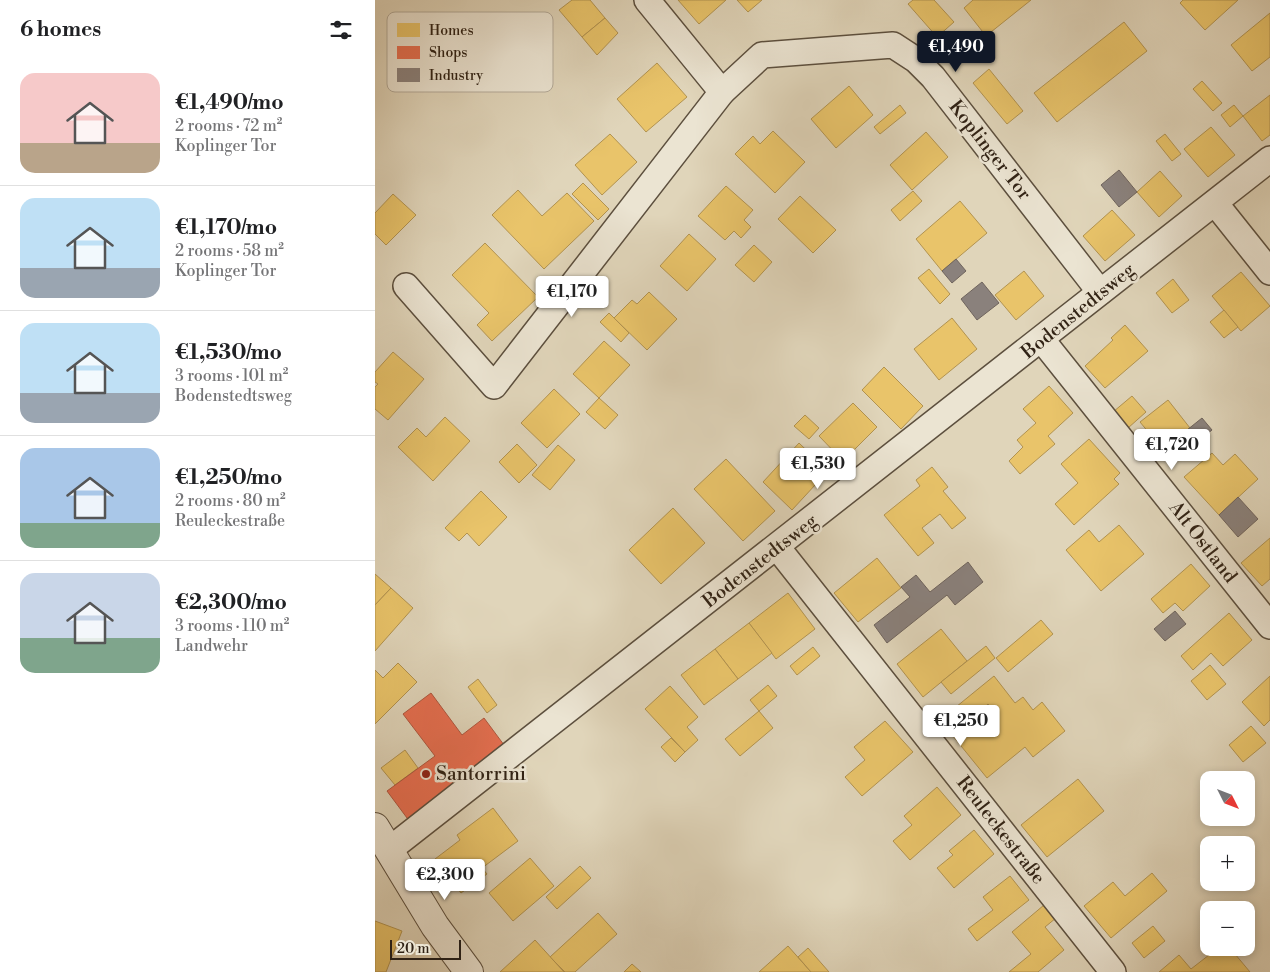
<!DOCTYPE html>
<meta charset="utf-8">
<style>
body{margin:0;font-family:"Libre Bodoni",serif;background:#f2f2f2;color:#202124;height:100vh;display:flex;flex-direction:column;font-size:19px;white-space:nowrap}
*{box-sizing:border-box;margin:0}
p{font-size:16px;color:#757577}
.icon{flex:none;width:28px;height:28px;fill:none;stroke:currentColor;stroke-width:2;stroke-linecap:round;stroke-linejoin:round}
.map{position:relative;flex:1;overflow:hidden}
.drawer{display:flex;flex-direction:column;background:#fff;width:375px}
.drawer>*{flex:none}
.needle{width:32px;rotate:132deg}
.buttons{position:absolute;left:825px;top:771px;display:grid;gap:10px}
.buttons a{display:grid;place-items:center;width:55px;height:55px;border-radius:10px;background:#fff;box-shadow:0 2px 8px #0003;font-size:25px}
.scale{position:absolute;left:15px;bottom:12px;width:71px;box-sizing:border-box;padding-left:5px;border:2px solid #302215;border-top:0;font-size:14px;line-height:18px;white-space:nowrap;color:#302215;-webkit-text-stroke:4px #ebe4d2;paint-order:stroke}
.price{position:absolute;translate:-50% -42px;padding:0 11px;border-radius:5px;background:#fff;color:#222;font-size:16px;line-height:32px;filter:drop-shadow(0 1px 2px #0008)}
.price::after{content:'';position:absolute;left:50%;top:30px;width:15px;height:11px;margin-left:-8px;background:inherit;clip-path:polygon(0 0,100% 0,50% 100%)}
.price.current{background:#111827;color:#fff}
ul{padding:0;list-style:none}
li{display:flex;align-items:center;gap:15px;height:125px;padding:0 20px}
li+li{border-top:1px solid #e0e0e0}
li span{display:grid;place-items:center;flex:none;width:140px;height:100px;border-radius:15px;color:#555}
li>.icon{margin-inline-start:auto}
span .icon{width:60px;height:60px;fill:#fffc;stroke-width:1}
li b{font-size:21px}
h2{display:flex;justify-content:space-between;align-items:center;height:60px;padding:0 20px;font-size:21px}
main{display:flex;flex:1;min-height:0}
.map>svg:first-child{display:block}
.homes{fill:#e9c46a;stroke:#b29350;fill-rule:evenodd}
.shops{fill:#e76f51;stroke:#b0583f}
.industry{fill:#8a817c;stroke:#6f645d}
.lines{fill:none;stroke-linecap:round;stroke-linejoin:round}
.minor-casing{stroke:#5c4f3e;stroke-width:28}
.tertiary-casing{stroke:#5c4f3e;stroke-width:30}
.minor{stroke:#ebe4d2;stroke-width:25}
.tertiary{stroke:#ebe4d2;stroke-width:28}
.poi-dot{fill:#8f2418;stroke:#ebe4d2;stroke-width:2}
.labels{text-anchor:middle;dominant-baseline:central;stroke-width:5;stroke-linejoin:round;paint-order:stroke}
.street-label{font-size:19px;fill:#302215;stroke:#ebe4d2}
.poi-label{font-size:19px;fill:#302215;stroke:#ebe4d2;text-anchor:start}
.key{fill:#ebe4d2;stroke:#b3aa99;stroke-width:1}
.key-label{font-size:14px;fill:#302215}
</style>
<main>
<section class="drawer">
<h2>6 homes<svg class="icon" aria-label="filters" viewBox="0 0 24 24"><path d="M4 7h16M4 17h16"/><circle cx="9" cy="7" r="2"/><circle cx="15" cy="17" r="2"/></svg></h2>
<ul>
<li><span style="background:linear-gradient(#f6c9c9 70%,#b9a48a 0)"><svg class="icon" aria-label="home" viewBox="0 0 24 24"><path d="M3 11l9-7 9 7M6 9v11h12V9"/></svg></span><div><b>€1,490/mo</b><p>2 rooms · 72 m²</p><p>Koplinger Tor</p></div></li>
<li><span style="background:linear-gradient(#bfe0f5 70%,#9aa5b1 0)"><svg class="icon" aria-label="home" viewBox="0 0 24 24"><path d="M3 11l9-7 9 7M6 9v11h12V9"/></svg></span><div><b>€1,170/mo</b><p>2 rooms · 58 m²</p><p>Koplinger Tor</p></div></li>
<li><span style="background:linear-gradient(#bfe0f5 70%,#9aa5b1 0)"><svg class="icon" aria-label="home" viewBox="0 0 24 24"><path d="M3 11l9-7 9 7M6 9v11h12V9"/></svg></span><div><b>€1,530/mo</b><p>3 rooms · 101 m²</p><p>Bodenstedtsweg</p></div></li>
<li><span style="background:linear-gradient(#a9c7e8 75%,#7fa58c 0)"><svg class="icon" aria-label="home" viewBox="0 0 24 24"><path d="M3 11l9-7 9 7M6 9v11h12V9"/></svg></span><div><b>€1,250/mo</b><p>2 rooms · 80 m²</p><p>Reuleckestraße</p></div></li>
<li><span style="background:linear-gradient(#c9d6e8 65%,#7fa58c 0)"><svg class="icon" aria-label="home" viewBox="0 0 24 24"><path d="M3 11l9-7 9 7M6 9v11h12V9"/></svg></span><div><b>€2,300/mo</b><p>3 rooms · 110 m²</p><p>Landwehr</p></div></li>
</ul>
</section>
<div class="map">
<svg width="895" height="972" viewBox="0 0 895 972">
<rect width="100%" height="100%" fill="#e0d5ba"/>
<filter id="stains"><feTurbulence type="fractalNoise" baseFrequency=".004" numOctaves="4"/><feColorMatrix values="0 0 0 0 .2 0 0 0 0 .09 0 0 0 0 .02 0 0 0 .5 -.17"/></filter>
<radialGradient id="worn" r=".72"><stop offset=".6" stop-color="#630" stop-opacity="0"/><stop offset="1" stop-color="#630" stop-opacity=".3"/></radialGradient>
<g class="homes">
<path d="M197 0H215L230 18 207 37 184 10Z"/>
<path d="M303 0H351L324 24Z"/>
<path d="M362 0H387L373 12Z"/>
<path d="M538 0H559L579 22 562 37 533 4Z"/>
<path d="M598 0H656L611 36 589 8Z"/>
<path d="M808 0H863L830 30 805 3Z"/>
<path d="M895 13V57L877 71 856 45Z"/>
<path d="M230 18 243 33 222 55 207 37Z"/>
<path d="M749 22 772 51 682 122 659 93Z"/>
<path d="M282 63 312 97 271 132 242 99Z"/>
<path d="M614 69 648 111 632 124 598 83Z"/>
<path d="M827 81 847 103 838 111 818 89Z"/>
<path d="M474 86 498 115 461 148 436 119Z"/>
<path d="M895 95V135L887 141 868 116Z"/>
<path d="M525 105 531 113 505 134 499 127Z"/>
<path d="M859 105 868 116 855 127 846 115Z"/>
<path d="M836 127 860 155 833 177 809 149Z"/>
<path d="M398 131 430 162 400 193 360 154 378 136 385 144Z"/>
<path d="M551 132 573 157 537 190 515 165Z"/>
<path d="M235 134 262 162 227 195 200 165Z"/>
<path d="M790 134 806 154 797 161 781 141Z"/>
<path d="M785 171 807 196 784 217 762 192Z"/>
<path d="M208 183 234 209 223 220 197 194Z"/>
<path d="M351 186 378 210 369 220 376 227 366 238 359 231 350 240 323 216Z"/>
<path d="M143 190 167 216 192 193 219 221 169 269 117 215Z"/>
<path d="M538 191 547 201 525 221 516 210Z"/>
<path d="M18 194 41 215 11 245 0 234V213Z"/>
<path d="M425 196 461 230 438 253 403 219Z"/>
<path d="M585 201 612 233 567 271 541 239Z"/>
<path d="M737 210 760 235 730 261 708 236Z"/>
<path d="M314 234 341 259 312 291 285 266Z"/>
<path d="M110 243 163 297 117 341 102 325 114 313 77 275Z"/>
<path d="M379 245 397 262 379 282 360 265Z"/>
<path d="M554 269 575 294 565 304 543 278Z"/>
<path d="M649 271 669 296 641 320 620 295Z"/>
<path d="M866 272 895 306 866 331 837 296Z"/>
<path d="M798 279 814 300 797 313 781 293Z"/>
<path d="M274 292 302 319 272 350 239 318 257 300 262 304Z"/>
<path d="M849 310 863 327 849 338 835 322Z"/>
<path d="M234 313 254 333 246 342 225 322Z"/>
<path d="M577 318 602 349 564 380 539 349Z"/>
<path d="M750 325 773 351 730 388 710 366 738 340 736 338Z"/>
<path d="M229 341 255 365 224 398 198 374Z"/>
<path d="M18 352 49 379 13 420 0 409V387L3 384 0 382V372Z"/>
<path d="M509 367 548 406 526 429 487 390Z"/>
<path d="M674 386 698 413 673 436 680 444 645 474 634 461 648 447 642 440 661 423 648 409Z"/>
<path d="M179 389 205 414 172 448 146 423Z"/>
<path d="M757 396 771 412 753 428 738 412Z"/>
<path d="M224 398 243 415 230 429 211 412Z"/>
<path d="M793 400 815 428 788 450 765 422Z"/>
<path d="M478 403 502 427 468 461 444 436Z"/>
<path d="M430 415 444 428 434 439 419 426Z"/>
<path d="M70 417 95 441 58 481 23 447 42 428 51 437Z"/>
<path d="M714 439 745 473 739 479 744 484 699 525 680 504 703 483 686 464Z"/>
<path d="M424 443 453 471 417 510 388 482Z"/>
<path d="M142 444 162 465 144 483 124 462Z"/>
<path d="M183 445 200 460 175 490 157 475Z"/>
<path d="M837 453 848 465 860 454 883 479 844 515 809 477Z"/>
<path d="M351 459 400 511 368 541 319 489Z"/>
<path d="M557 467 573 487 568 491 591 518 577 529 565 514 547 528 559 543 543 556 509 515 545 486 541 480Z"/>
<path d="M106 491 132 517 104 546 92 533 84 541 70 528Z"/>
<path d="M298 508 330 543 286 584 254 550Z"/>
<path d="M744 525 769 554 726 591 691 550 714 530 724 542Z"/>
<path d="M895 538V579L887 586 866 563Z"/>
<path d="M502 558 526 588 483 622 459 593Z"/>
<path d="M816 564 835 586 808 611 800 603 788 613 776 599Z"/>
<path d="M0 574 16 588 0 605Z"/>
<path d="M16 588 38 608 0 651V605Z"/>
<path d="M413 593 440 629 401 659 374 623Z"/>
<path d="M854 613 877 640 848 666 836 653 818 670 806 656Z"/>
<path d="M666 620 678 634 633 672 621 658Z"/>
<path d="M374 623 397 653 363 679 340 649Z"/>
<path d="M566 629 592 661 548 697 522 664Z"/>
<path d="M611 646 620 658 576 694 566 682Z"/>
<path d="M438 647 445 656 422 675 415 666Z"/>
<path d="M340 649 363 679 329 705 306 675Z"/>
<path d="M23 663 42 682 0 724V670L8 678Z"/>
<path d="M835 665 851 684 832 700 816 681Z"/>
<path d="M619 676 640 703 648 697 658 710 667 702 690 731 658 757 650 747 612 778 565 720ZM613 704 623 716 608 729 598 718Z"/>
<path d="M895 676V720L889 726 867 702Z"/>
<path d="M103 679 122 705 112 713 93 687Z"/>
<path d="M393 685 402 696 384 711 375 700Z"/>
<path d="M295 686 323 717 312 727 323 740 310 752 270 709Z"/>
<path d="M384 711 398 728 365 756 350 739Z"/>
<path d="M510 721 538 752 487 796 470 777 490 760 479 747Z"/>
<path d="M876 726 891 743 868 762 854 745Z"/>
<path d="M296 738 310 752 300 762 286 747Z"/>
<path d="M30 750 43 768 20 785 6 768Z"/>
<path d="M703 779 729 811 672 857 646 825Z"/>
<path d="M562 787 586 815 535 860 518 841 537 825 529 816Z"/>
<path d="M118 808 143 841 107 868 112 874 86 893 60 859 85 840 82 835Z"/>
<path d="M599 830 619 854 579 888 562 868 578 855 574 851Z"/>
<path d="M155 858 179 886 138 921 114 893Z"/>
<path d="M205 866 216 878 182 909 171 897Z"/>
<path d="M777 873 792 891 736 938 709 906 738 882 750 896Z"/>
<path d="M635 876 654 900 602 941 593 929 618 910 608 897Z"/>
<path d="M669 905 681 918 670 927 689 950 663 972H634L656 954 637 932Z"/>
<path d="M223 913 242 934 200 972H190L175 957Z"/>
<path d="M0 921 27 931 11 972H0Z"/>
<path d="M778 926 790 941 769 958 757 943Z"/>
<path d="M160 940 189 972H125Z"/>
<path d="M413 946 436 972H384Z"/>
<path d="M433 948 454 972H436L423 957Z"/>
<path d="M843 948H855L875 972H784L804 955 816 969Z"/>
<path d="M257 964 266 972H249Z"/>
</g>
<path class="shops" d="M56 693 87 735 109 718 132 749 35 822 12 791 60 756 28 714Z"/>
<g class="industry">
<path d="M744 170 762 192 744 207 726 185Z"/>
<path d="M581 259 591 271 577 283 567 271Z"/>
<path d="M607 282 624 303 602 320 586 299Z"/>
<path d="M827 418 837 430 802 458 792 446Z"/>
<path d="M863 497 883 519 863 537 844 515Z"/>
<path d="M593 562 608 582 580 605 572 595 512 643 499 625 535 597 526 587 541 575 555 592Z"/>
<path d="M800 611 811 624 790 641 779 629Z"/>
</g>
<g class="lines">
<g class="minor-casing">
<g id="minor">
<path d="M272 0 347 92 387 55 518 45 541 60 558 77 725 292"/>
<path d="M840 203 895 272"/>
<path d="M31 286 119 386 347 92"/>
<path d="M667 340 895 626"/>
<path d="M402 547 738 972"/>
<path d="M14 850 895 159"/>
</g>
</g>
<g class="tertiary-casing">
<path id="tertiary" d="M0 827 60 926 94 972"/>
</g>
<use href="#minor" class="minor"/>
<use href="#tertiary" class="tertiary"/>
</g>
<circle class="poi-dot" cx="51" cy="774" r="5"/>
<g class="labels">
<g class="street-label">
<text transform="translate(615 150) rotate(52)">Koplinger Tor</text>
<text transform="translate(703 311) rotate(-39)">Bodenstedtsweg</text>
<text transform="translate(828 542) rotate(52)">Alt Ostland</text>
<text transform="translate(385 561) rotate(-38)">Bodenstedtsweg</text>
<text transform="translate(626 830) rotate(52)">Reuleckestraße</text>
</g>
<g class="poi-label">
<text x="61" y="774">Santorrini</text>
</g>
</g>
<rect x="12" y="12" width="166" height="80" rx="8" class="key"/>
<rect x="22" y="23" width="23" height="14" fill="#e9c46a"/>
<rect x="22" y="46" width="23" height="13" fill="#e76f51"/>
<rect x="22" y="68" width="23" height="14" fill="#8a817c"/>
<g class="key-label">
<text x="54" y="35">Homes</text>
<text x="54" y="57">Shops</text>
<text x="54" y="80">Industry</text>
</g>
<rect width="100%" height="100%" filter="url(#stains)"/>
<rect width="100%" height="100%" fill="url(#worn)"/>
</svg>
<div class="buttons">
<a><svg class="needle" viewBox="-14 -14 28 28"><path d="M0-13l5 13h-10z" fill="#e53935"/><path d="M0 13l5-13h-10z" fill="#757577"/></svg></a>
<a>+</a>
<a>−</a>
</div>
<div class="scale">20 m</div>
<b class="price current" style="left:581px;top:73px">€1,490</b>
<b class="price" style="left:197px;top:318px">€1,170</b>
<b class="price" style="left:797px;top:471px">€1,720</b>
<b class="price" style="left:443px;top:490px">€1,530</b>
<b class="price" style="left:586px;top:747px">€1,250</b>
<b class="price" style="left:70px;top:901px">€2,300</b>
</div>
</main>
